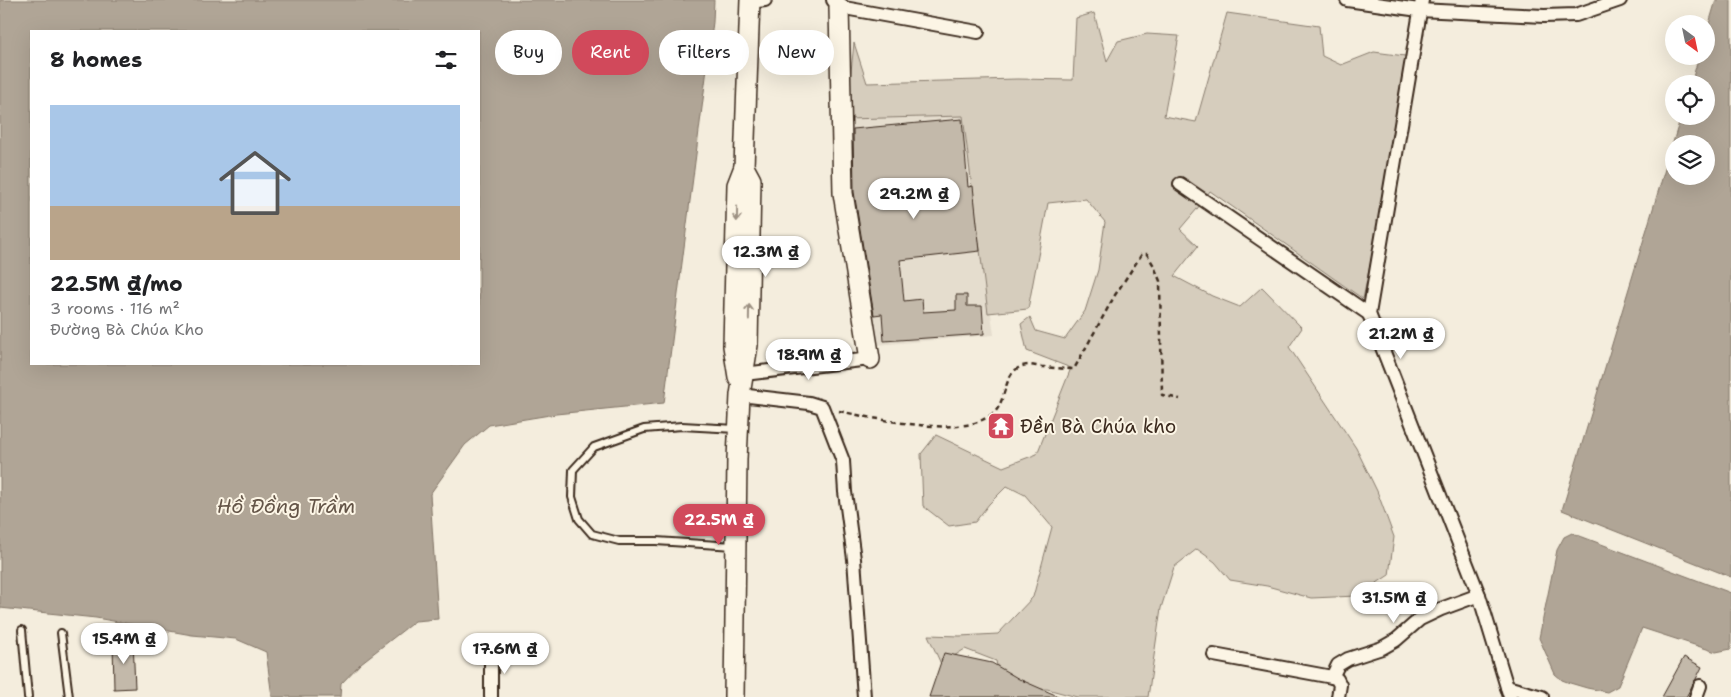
<!DOCTYPE html>
<meta charset="utf-8">
<style>
body{margin:0;font-family:"Shantell Sans",sans-serif;background:#f2f2f2;color:#202124;height:100vh;display:flex;flex-direction:column;font-size:19px;white-space:nowrap}
*{box-sizing:border-box;margin:0}
p{font-size:16px;color:#757577}
.icon{flex:none;width:28px;height:28px;fill:none;stroke:currentColor;stroke-width:2;stroke-linecap:round;stroke-linejoin:round}
.map{position:relative;flex:1;overflow:hidden}
.drawer{position:absolute;left:30px;top:30px;width:450px;height:335px;display:flex;flex-direction:column;background:#fff;border-radius:0px;box-shadow:0 5px 20px #0002}
.drawer>*{flex:none}
.banner{position:absolute;left:495px;top:30px;width:475px;height:45px;display:flex;gap:10px}
.needle{width:32px;rotate:147deg}
.controls{position:absolute;left:1665px;top:15px;display:grid;gap:10px}
.controls a{display:grid;place-items:center;width:50px;height:50px;border-radius:50%;background:#fff;box-shadow:0 5px 20px #0002;font-size:25px}
.price{position:absolute;translate:-50% -42px;padding:0 11px;border-radius:18px;background:#fff;color:#222;font-size:16px;line-height:32px;filter:drop-shadow(0 1px 2px #0008)}
.price::after{content:'';position:absolute;left:50%;top:30px;width:15px;height:11px;margin-left:-8px;background:inherit;clip-path:polygon(0 0,100% 0,50% 100%)}
.price.selected{background:#d1495b;color:#fff}
ul{padding:0;list-style:none}
li{display:grid;align-content:center;gap:10px;height:265px;padding:0 20px}
li+li{border-top:1px solid #e0e0e0}
li span{display:grid;place-items:center;height:155px;border-radius:0px;color:#555}
li>.icon{margin-inline-start:auto}
span .icon{width:90px;height:90px;fill:#fffc;stroke-width:1}
li b{font-size:21px}
h2{display:flex;justify-content:space-between;align-items:center;height:60px;padding:0 20px;font-size:21px}
.tag{padding:0 18px;border-radius:22px;background:#fff;box-shadow:0 5px 20px #0002;font-size:18px;line-height:45px}
.tag.selected{background:#d1495b;color:#fff}
.map>svg:first-child{display:block}
.built{fill:#e5ddce}
.green{fill:#d6cdbd;stroke:#887c6e}
.water{fill:#b0a596;stroke:#817466;fill-rule:evenodd}
.building{fill:#c3b9aa;stroke:#3b2a1e}
.lines{fill:none;stroke-linecap:round;stroke-linejoin:round}
.lane-casing{stroke:#3b2a1e;stroke-width:10}
.street-casing{stroke:#3b2a1e;stroke-width:16}
.secondary-casing{stroke:#3b2a1e;stroke-width:22}
.path{stroke:#3b2a1e;stroke-width:2.5;stroke-dasharray:5 4;stroke-linecap:butt}
.lane{stroke:#fcf5e5;stroke-width:6}
.street{stroke:#fcf5e5;stroke-width:12}
.secondary{stroke:#fcf5e5;stroke-width:19}
.oneway{stroke:#9c9082}
.labels{text-anchor:middle;dominant-baseline:central;stroke-width:4;stroke-linejoin:round;paint-order:stroke}
.poi-label{font-size:19px;fill:#3b2a1e;stroke:#fcf5e5;text-anchor:start}
.water-label{font-size:20px;font-style:italic;fill:#645548;stroke:#fcf5e5}
</style>
<div class="map">
<svg width="1731" height="697" viewBox="0 0 1731 697">
<rect width="100%" height="100%" fill="#f4eddd"/>
<filter id="ink" filterUnits="userSpaceOnUse"><feTurbulence type="fractalNoise" baseFrequency=".02" numOctaves="2"/><feDisplacementMap in="SourceGraphic" scale="10" xChannelSelector="R" yChannelSelector="G"/><feConvolveMatrix kernelMatrix="1 2 1 2 8 2 1 2 1" color-interpolation-filters="sRGB"/></filter>
<g filter="url(#ink)">
<path class="built" d="M963 116 994 335 876 345 846 204V119Z"/>
<path class="green" d="M1094 13 1107 61 1118 41 1147 34 1179 36 1164 116 1196 122 1227 13 1319 26 1322 56 1341 65 1374 52 1413 57 1363 299 1210 191 1197 209 1180 229 1198 246 1174 276 1212 296 1240 307 1262 287 1302 328 1289 347 1356 448 1377 491 1394 537 1389 575 1357 596 1311 598 1267 586 1230 580 1215 562 1197 549 1174 567 1161 608 1148 697H1077L1047 689 1020 690 1000 681 996 661 965 649 941 664 928 635 960 636 998 634 1033 597 1052 527 1025 495 1007 486 989 504 975 522 949 526 923 506 921 454 936 435 1003 467 1037 454 1071 368 1027 351 1021 324 1030 317 1036 331 1065 339 1085 311 1098 270 1105 222 1086 199 1048 203 1028 309 988 313 963 116 846 119 854 43 867 83 1017 79 1073 80 1076 18Z"/>
<g class="water">
<path d="M0 0H714L713 22 664 403 556 414 489 425 465 445 430 494 438 619 415 621 361 663 341 684 340 697H272L266 652 236 639 192 635 96 618 0 608ZM31 31H479V364H31Z"/>
<path d="M1716 0H1731V577L1562 510 1681 116H1706V84H1691L1699 56H1706V34ZM1674 144H1706V176H1674Z"/>
<path d="M1572 533 1731 593V649L1716 652 1642 628 1618 686 1607 692 1587 688 1570 683 1562 680 1555 674 1539 638 1557 550 1564 537Z"/>
</g>
<g class="building">
<path d="M962 119 968 187 973 186 980 251 900 260 904 301 922 299 923 312 956 310V295H967V306H982L984 334 884 341 882 314 874 315 854 192 853 129Z"/>
<path d="M133 641 135 688 114 689 113 642Z"/>
<path d="M944 653 992 663 1019 679 1060 697H929Z"/>
<path d="M1684 657 1702 667 1696 679 1686 697H1662Z"/>
</g>
<g class="lines">
<g class="lane-casing">
<g id="lane">
<path d="M734 546 656 541H619L592 534 579 519 572 497 573 470 594 447 644 429 682 426 736 429"/>
<path d="M22 630 28 697"/>
<path d="M61 633 69 697"/>
</g>
</g>
<g class="street-casing">
<g id="street">
<path d="M833 0 839 7 978 32"/>
<path d="M1347 0 1419 10 1544 16 1576 15 1620 0"/>
<path d="M1422 0 1369 314 1479 595 1510 697"/>
<path d="M750 2 765 0"/>
<path d="M1180 184 1369 314"/>
<path d="M744 374 870 359"/>
<path d="M740 395 809 403 822 407 843 461 845 492 854 559 864 697"/>
<path d="M1214 655 1332 677 1337 679 1340 685 1338 697"/>
<path d="M1332 677 1338 665 1348 659 1382 648 1396 640 1420 619 1441 609 1479 595"/>
<path d="M1507 687 1542 697"/>
<path d="M491 697V652"/>
<path d="M1696 697 1700 686"/>
</g>
</g>
<g class="secondary-casing">
<g id="secondary">
<path d="M839 7 843 193 870 359"/>
<path d="M738 377 733 346 737 185 744 167 750 0"/>
<path d="M734 697 737 459 740 395 748 345 751 180 744 167"/>
</g>
</g>
<path class="path" d="M839 411C872 418 952 436 982 420 986 418 992 415 995 412 1008 397 1003 367 1028 365 1033 365 1039 367 1044 367 1054 368 1064 369 1074 369L1115 295 1142 254H1147L1154 266 1160 281 1162 395 1180 399"/>
<use href="#lane" class="lane"/>
<use href="#street" class="street"/>
<use href="#secondary" class="secondary"/>
</g>
<defs><path id="oneway-shaft" d="M-6 0H5M1.5-3L5.5 0L1.5 3" fill="none" stroke-width="1.6" stroke-linecap="round" stroke-linejoin="round" transform="scale(1.25)"/></defs>
<g class="oneway">
<use href="#oneway-shaft" transform="translate(737 214) rotate(91)"/>
<use href="#oneway-shaft" transform="translate(749 312) rotate(-89)"/>
</g>
</g>
<defs>
<g id="temple-square" transform="scale(1.4375)"><rect x="-9" y="-9" width="18" height="18" rx="4" fill="#d1495b" stroke="#fcf5e5"/><path d="M0-6L5-2H3V0L6.5 2.5H4V6H1.5V3h-3V6H-4V2.5H-6.5L-3 0V-2H-5Z" fill="#fff"/></g>
</defs>
<g fill-rule="evenodd">
<use href="#temple-square" x="1001" y="426"/>
</g>
<g class="labels">
<g class="poi-label">
<text x="1020" y="426">Đền Bà Chúa kho</text>
</g>
<g class="water-label">
<text x="286" y="506">Hồ Đồng Trầm</text>
</g>
</g>
</svg>
<div class="controls">
<a><svg class="needle" viewBox="-14 -14 28 28"><path d="M0-13l5 13h-10z" fill="#e53935"/><path d="M0 13l5-13h-10z" fill="#757577"/></svg></a>
<a><svg class="icon" aria-label="locate" viewBox="0 0 24 24"><circle cx="12" cy="12" r="6"/><path d="M12 2v4M12 18v4M2 12h4M18 12h4"/></svg></a>
<a><svg class="icon" aria-label="layers" viewBox="0 0 24 24"><path d="M12 4l9 5-9 5-9-5zM3 14l9 5 9-5"/></svg></a>
</div>
<b class="price" style="left:914px;top:220px">29.2M ₫</b>
<b class="price" style="left:766px;top:278px">12.3M ₫</b>
<b class="price" style="left:1401px;top:360px">21.2M ₫</b>
<b class="price" style="left:809px;top:381px">18.9M ₫</b>
<b class="price selected" style="left:719px;top:546px">22.5M ₫</b>
<b class="price" style="left:1394px;top:624px">31.5M ₫</b>
<b class="price" style="left:124px;top:665px">15.4M ₫</b>
<b class="price" style="left:505px;top:675px">17.6M ₫</b>
<div class="banner">
<a class="tag">Buy</a>
<a class="tag selected">Rent</a>
<a class="tag">Filters</a>
<a class="tag">New</a>
</div>
<section class="drawer">
<h2>8 homes<svg class="icon" aria-label="filters" viewBox="0 0 24 24"><path d="M4 7h16M4 17h16"/><circle cx="9" cy="7" r="2"/><circle cx="15" cy="17" r="2"/></svg></h2>
<ul>
<li><span style="background:linear-gradient(#a9c7e8 65%,#b9a48a 0)"><svg class="icon" aria-label="home" viewBox="0 0 24 24"><path d="M3 11l9-7 9 7M6 9v11h12V9"/></svg></span><div><b>22.5M ₫/mo</b><p>3 rooms · 116 m²</p><p>Đường Bà Chúa Kho</p></div></li>
</ul>
</section>
</div>
